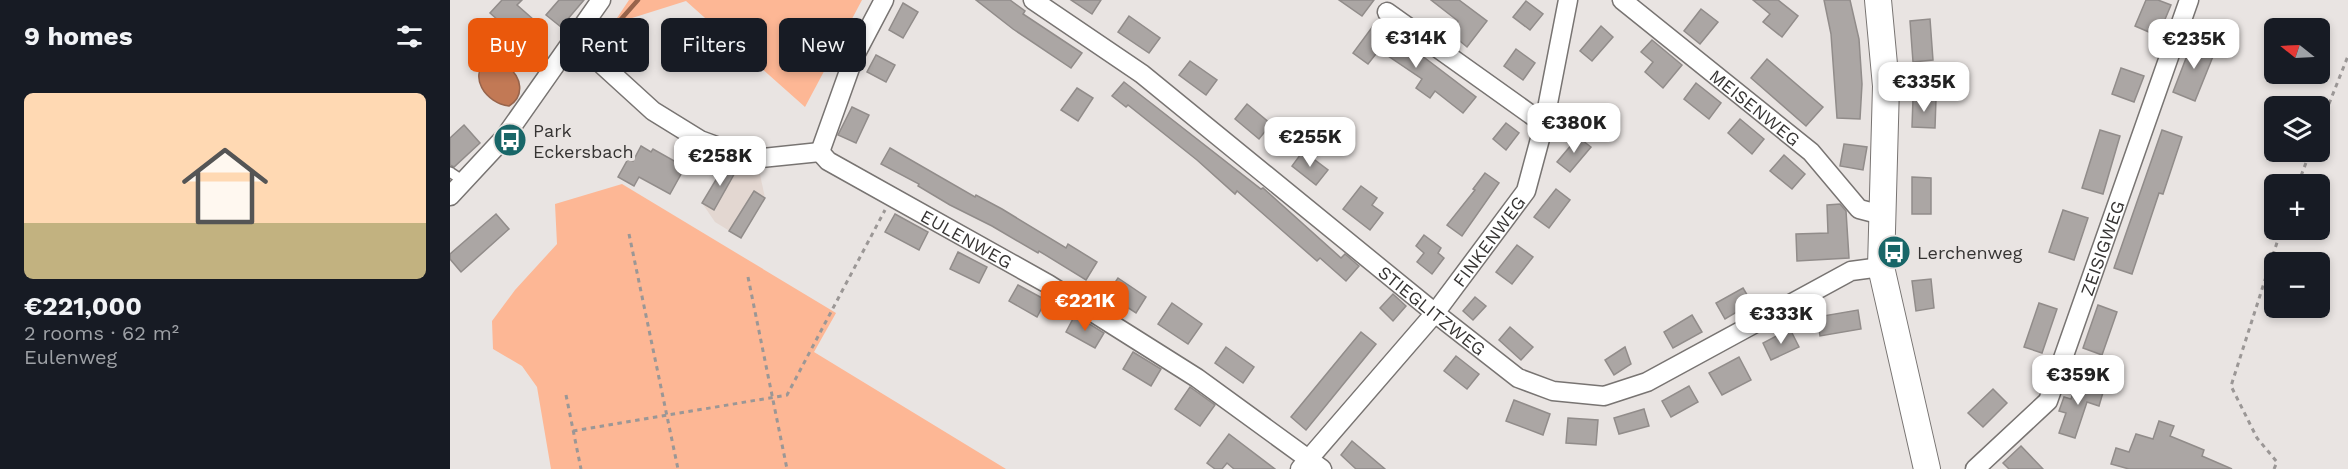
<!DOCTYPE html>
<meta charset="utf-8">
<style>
body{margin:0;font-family:"Work Sans",sans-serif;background:#242831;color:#f1f3f6;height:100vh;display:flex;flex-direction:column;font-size:22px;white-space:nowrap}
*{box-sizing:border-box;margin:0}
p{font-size:20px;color:#9ea1a6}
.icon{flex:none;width:33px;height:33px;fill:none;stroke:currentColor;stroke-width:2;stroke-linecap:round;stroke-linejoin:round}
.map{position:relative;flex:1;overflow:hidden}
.side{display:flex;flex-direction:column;background:#171b24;width:450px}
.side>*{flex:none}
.guide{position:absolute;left:18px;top:18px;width:570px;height:54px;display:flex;gap:12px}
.needle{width:39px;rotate:288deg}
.tools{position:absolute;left:1814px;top:18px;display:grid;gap:12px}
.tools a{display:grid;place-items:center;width:66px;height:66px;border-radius:9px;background:#171b24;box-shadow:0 3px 9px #0003;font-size:30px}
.price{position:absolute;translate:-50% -51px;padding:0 14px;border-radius:12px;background:#fff;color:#222;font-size:20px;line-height:39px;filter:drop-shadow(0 2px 3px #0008)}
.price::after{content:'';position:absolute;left:50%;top:36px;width:18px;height:14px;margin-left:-9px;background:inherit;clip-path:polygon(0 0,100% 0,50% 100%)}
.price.active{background:#ea580c;color:#fff}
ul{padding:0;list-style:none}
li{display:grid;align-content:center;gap:12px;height:318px;padding:0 24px}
li span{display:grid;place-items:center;height:186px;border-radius:9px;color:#555}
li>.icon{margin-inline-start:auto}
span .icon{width:108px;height:108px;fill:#fffc;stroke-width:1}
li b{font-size:26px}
h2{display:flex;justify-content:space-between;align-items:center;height:72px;padding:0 24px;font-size:26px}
.pill{padding:0 21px;border-radius:9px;background:#171b24;box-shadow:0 3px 9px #0003;font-size:21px;line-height:54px}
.pill.active{background:#ea580c;color:#fff}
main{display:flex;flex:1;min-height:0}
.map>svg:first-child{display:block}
.built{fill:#e3d7d1}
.green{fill:#fdb795}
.water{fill:#c27955;stroke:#98644b;stroke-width:1.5}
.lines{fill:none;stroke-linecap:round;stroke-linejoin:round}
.stream{stroke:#98644b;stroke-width:4.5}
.building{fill:#aba6a4;stroke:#918c8a;stroke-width:1.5}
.lane-casing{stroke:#787472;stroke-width:12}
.street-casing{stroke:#787472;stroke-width:21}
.secondary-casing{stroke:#787472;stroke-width:28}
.path{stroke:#9b9796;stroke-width:3;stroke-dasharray:4.5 4.5;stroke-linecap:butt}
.lane{stroke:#fff;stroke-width:9}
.street{stroke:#fff;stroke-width:18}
.secondary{stroke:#fff;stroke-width:26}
.labels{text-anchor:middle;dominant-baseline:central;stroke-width:6;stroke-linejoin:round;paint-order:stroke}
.street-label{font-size:18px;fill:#363433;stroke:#e9e4e2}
.poi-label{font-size:18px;fill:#363433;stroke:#e9e4e2;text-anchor:start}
</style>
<main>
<section class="side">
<h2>9 homes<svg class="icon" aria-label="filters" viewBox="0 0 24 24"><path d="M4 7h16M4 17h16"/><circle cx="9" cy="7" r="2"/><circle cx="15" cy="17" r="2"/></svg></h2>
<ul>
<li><span style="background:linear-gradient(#ffd9b3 70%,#c2b280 0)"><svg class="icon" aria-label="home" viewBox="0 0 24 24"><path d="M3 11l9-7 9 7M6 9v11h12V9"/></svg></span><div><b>€221,000</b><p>2 rooms · 62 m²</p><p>Eulenweg</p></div></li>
</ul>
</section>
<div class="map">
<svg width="1898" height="469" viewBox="0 0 1898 469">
<rect width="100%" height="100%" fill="#e9e4e2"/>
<path class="built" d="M276 163 308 165 315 198 291 238 265 222 252 203Z"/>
<g class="green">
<path d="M179 0H412L355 107 236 1 163 24Z"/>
<path d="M172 184 386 313 364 352 556 469H101L87 387 72 366 43 349 42 321 65 290 107 244 105 204Z"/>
</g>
<path class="water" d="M39 58C45 61 52 63 57 66 72 77 75 96 59 106 36 103 16 76 39 58Z"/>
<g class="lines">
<path class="stream" d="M150 43 188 0"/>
</g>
<g class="building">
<path d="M52 0H72L67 5 92 27 76 45 40 13Z"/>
<path d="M109 0H134L111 27 96 15Z"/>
<path d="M526 0H560L575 11 573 14 632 53 621 68 563 29Z"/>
<path d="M621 0H651L642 14Z"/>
<path d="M889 0H924L912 16Z"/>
<path d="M981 0H1009L1037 21 1017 47 999 32 1008 21Z"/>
<path d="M1303 0H1328L1348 16 1332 37 1313 22 1320 14Z"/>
<path d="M1374 0H1400L1409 39 1412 84 1410 119 1387 118 1381 34Z"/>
<path d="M1696 0H1708L1721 5 1708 36 1685 26Z"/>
<path d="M1076 1 1093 14 1080 30 1063 17Z"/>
<path d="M453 3 468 12 453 38 439 30Z"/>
<path d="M1251 9 1268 22 1250 44 1234 31Z"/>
<path d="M679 16 710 38 699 53 668 32Z"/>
<path d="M1480 19 1483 60 1463 62 1460 21Z"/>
<path d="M923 26 952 47 955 44 971 55 1026 97 1013 113 985 91 980 98 966 88 972 79 929 50 918 64 903 53Z"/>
<path d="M1151 26 1163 37 1142 61 1130 51Z"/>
<path d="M1202 40 1232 65 1213 88 1195 72 1203 62 1191 52Z"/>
<path d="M1743 40 1766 49 1745 101 1723 92Z"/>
<path d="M1066 49 1085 63 1073 80 1054 66Z"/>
<path d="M426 55 445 65 436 82 417 72Z"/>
<path d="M1317 59 1373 107 1356 126 1301 78Z"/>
<path d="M740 61 767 80 756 95 729 75Z"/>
<path d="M1671 68 1694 76 1684 102 1662 94Z"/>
<path d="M674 82 811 189 813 188 891 258 895 254 909 266 896 281 870 258 867 261 787 191 785 194 747 160 678 105 676 107 662 96Z"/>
<path d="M1246 83 1271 103 1259 119 1234 99Z"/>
<path d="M627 88 643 98 628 121 611 110Z"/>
<path d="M1463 98 1486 99 1485 128 1462 127Z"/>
<path d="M797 104 821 124 809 139 785 119Z"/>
<path d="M402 107 419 115 406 143 388 135Z"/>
<path d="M1290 119 1314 139 1302 154 1278 133Z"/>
<path d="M1056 123 1069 133 1056 150 1043 139Z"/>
<path d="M14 125 30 143 4 167 0 165V138Z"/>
<path d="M1650 130 1670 136 1653 194 1632 188Z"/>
<path d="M1712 130 1732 137 1713 194 1709 193 1682 274 1664 268Z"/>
<path d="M1128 137 1141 147 1120 172 1107 162Z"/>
<path d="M1394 144 1417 147 1413 170 1390 166Z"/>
<path d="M191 146 201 152 203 149 235 167 220 194 189 177 184 186 168 177 178 159 183 161Z"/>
<path d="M440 148 525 197 526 195 552 209 616 248 618 244 647 262 636 280 589 251 588 253 542 226 500 205 468 186 469 184 431 164Z"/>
<path d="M853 151 878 170 866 185 842 166Z"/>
<path d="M1334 155 1355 174 1342 189 1320 171Z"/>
<path d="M276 163 287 169 264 210 252 203Z"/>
<path d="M1035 173 1049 183 1012 236 997 225 1025 190 1023 189Z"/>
<path d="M1462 177 1481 178V214H1462Z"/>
<path d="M911 186 927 198 922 205 933 213 920 230 893 209Z"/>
<path d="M1106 189 1120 200 1099 228 1084 217Z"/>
<path d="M304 191 315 198 291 238 279 231Z"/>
<path d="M1390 204 1396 211 1399 258 1347 261 1346 234 1378 233 1377 205Z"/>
<path d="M1613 210 1638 218 1624 260 1599 252Z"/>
<path d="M46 214 59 229 11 272 0 259V254Z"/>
<path d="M445 214 478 232 469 250 435 232Z"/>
<path d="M974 235 991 248 988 253 994 258 982 274 967 262 974 253 966 246Z"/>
<path d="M1067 245 1083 257 1062 284 1046 272Z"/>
<path d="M508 252 537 267 529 283 500 269Z"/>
<path d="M668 278 696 297 686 313 657 294Z"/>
<path d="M1481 279 1484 308 1466 311 1462 281Z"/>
<path d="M568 285 596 300 587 317 559 301Z"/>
<path d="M1293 288 1302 303 1275 319 1266 303Z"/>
<path d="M943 294 956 306 943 321 930 308Z"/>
<path d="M1025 297 1036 306 1023 320 1013 311Z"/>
<path d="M722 303 752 324 738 344 708 324Z"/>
<path d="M1589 303 1607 309 1592 353 1574 347Z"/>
<path d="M1648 305 1667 312 1652 355 1633 348Z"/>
<path d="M1408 310 1411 329 1370 336 1367 317Z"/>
<path d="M625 315 654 333 645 348 616 332Z"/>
<path d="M1242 315 1252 332 1223 348 1214 332Z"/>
<path d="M1060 327 1083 347 1071 360 1049 340Z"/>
<path d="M1340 329 1349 347 1321 360 1313 343Z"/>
<path d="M911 332 926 344 856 430 841 417Z"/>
<path d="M776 347 804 367 793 383 765 363Z"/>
<path d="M1175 347 1181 364 1164 375 1155 360Z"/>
<path d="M683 352 711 369 701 386 673 369Z"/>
<path d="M1006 356 1029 374 1017 389 994 371Z"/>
<path d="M1289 357 1301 380 1272 395 1259 373Z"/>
<path d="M1627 380 1654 389 1649 406 1637 402 1625 438 1609 433 1616 413 1609 411 1614 397 1621 399Z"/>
<path d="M1239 386 1248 402 1221 417 1212 401Z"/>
<path d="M740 387 765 405 750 426 725 409Z"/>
<path d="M1543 389 1557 403 1533 427 1518 413Z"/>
<path d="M1064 400 1100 414 1093 435 1056 421Z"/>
<path d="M1194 409 1199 426 1169 434 1164 418Z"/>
<path d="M1118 418 1148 420 1146 445 1116 443Z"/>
<path d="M1709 421 1724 426 1720 436 1754 450 1752 456 1782 469H1679L1661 464 1666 448 1679 452 1686 434 1703 439Z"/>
<path d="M779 434 825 469H784L777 463 772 469H765L757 463Z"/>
<path d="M902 441 935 469H906L891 455Z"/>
<path d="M1571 446 1593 469H1559L1553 463Z"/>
</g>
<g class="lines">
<g class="lane-casing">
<path id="lane" d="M0 172 15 182"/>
</g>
<g class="street-casing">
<g id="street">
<path id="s1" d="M583 0 692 74 985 313 1068 378 1103 391 1154 396 1197 382 1401 271 1431 267"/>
<path id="s2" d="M1172 0 1361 152 1409 209 1432 215"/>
<path d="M937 12 1094 124"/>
<path d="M124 39 203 111 250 140 302 159 370 152"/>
<path id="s3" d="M370 152 378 161 598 284 747 378 872 469"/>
<path d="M370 152 404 57 434 0"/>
<path d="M0 196 54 138 151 0"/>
<path id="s4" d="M850 469 985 313 1076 191 1094 124 1118 0"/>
<path id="s5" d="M1525 469 1598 401 1739 0"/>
</g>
</g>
<g class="secondary-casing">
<path id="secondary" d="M1428 0 1436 86 1431 267 1477 469"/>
</g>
<g class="path">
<path d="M1869 129 1898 56"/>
<path d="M1848 184 1860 152"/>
<path d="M179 234 228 469"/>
<path d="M298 277 337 469"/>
<path d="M116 395 131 469"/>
<path d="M123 431 337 395 435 210"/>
<path d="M1824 469 1827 462 1807 438 1781 386 1831 230"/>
</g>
<use href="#lane" class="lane"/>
<use href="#street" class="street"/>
<use href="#secondary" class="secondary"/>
</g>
<defs>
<g id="bus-disc" transform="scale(1.725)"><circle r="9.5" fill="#186668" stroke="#e9e4e2"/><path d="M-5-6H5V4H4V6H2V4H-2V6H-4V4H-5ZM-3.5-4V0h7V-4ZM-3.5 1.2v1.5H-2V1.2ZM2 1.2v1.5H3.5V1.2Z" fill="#fff"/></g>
</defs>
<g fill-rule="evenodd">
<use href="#bus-disc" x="60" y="140"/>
<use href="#bus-disc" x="1444" y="252"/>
</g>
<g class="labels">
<g class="street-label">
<text stroke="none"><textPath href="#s2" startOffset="171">MEISENWEG</textPath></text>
<text stroke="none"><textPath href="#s3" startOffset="171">EULENWEG</textPath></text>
<text stroke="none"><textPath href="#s4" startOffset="296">FINKENWEG</textPath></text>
<text stroke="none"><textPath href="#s5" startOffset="262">ZEISIGWEG</textPath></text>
<text stroke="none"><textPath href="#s1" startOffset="506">STIEGLITZWEG</textPath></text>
</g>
<g class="poi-label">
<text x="83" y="130">Park<tspan x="83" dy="21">Eckersbach</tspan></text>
<text x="1467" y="252">Lerchenweg</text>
</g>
</g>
</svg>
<div class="tools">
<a><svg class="needle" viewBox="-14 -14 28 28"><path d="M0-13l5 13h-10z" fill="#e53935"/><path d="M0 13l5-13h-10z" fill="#9ea1a6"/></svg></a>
<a><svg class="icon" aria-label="layers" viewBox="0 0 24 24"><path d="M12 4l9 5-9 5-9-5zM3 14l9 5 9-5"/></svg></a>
<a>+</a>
<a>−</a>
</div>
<b class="price" style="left:966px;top:69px">€314K</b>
<b class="price" style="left:1744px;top:70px">€235K</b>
<b class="price" style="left:1474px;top:113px">€335K</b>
<b class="price" style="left:1124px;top:154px">€380K</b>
<b class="price" style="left:860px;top:168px">€255K</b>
<b class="price" style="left:270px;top:187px">€258K</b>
<b class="price active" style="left:635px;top:332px">€221K</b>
<b class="price" style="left:1331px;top:345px">€333K</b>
<b class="price" style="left:1628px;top:406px">€359K</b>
<div class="guide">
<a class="pill active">Buy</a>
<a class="pill">Rent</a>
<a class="pill">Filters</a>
<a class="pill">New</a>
</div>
</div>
</main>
